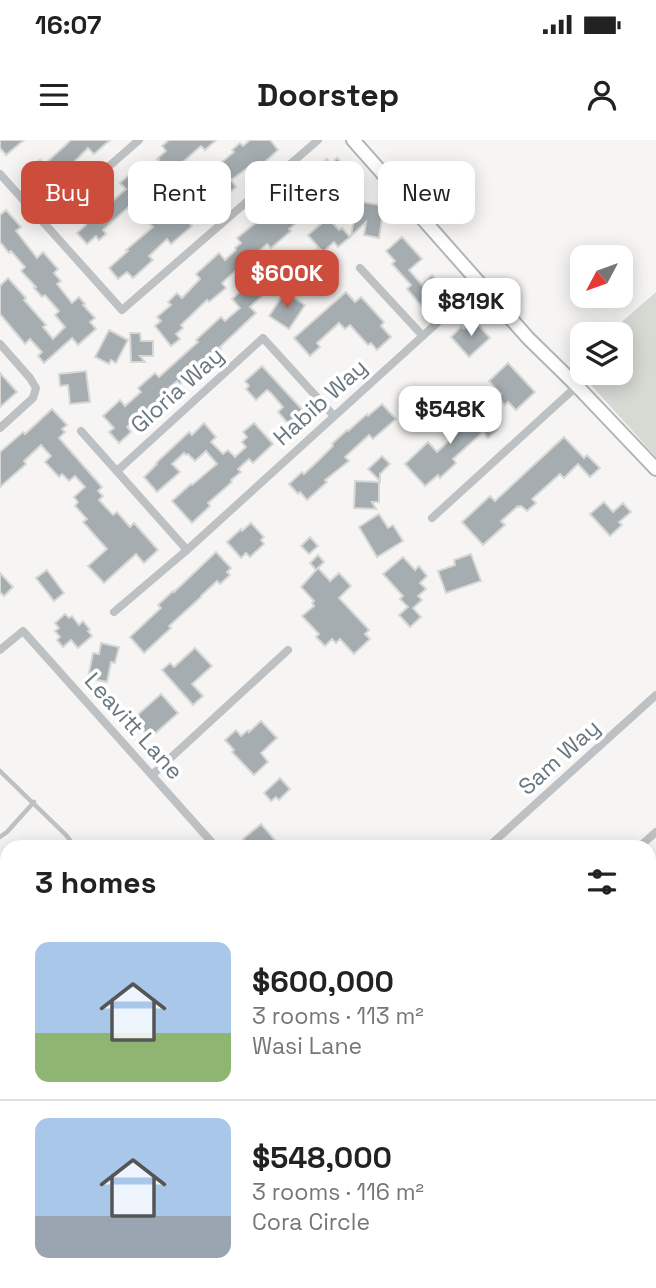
<!DOCTYPE html>
<meta charset="utf-8">
<style>
body{margin:0;font-family:"Space Grotesk",sans-serif;background:#f6f6f6;color:#222;height:100vh;display:flex;flex-direction:column;font-size:26px;white-space:nowrap}
*{box-sizing:border-box;margin:0}
p{font-size:23px;color:#767676}
.icon{flex:none;width:38px;height:38px;fill:none;stroke:currentColor;stroke-width:2;stroke-linecap:round;stroke-linejoin:round}
.map{position:relative;flex:1;overflow:hidden}
.panel{position:absolute;left:0px;top:700px;width:656px;height:448px;display:flex;flex-direction:column;background:#fff;border-radius:21px 21px 0 0;box-shadow:0 4px 18px #0003}
.panel>*{flex:none}
.top-card{position:absolute;left:21px;top:21px;width:614px;height:63px;display:flex;gap:14px}
.needle{width:46px;rotate:229deg}
.controls{position:absolute;left:570px;top:105px;display:grid;gap:14px}
.controls a{display:grid;place-items:center;width:63px;height:63px;border-radius:14px;background:#fff;box-shadow:0 4px 18px #0003;font-size:35px}
.price{position:absolute;translate:-50% -60px;padding:0 16px;border-radius:14px;background:#fff;color:#222;font-size:23px;line-height:46px;filter:drop-shadow(0 2px 4px #0008)}
.price::after{content:'';position:absolute;left:50%;top:42px;width:21px;height:16px;margin-left:-10px;background:inherit;clip-path:polygon(0 0,100% 0,50% 100%)}
.price.current{background:#cd4d3c;color:#fff}
ul{padding:0;list-style:none}
li{display:flex;align-items:center;gap:21px;height:175px;padding:0 35px}
li+li{border-top:2px solid #e0e0e0}
li span{display:grid;place-items:center;flex:none;width:196px;height:140px;border-radius:14px;color:#555}
li>.icon{margin-inline-start:auto}
span .icon{width:84px;height:84px;fill:#fffc;stroke-width:1}
li b{font-size:30px}
h2{display:flex;justify-content:space-between;align-items:center;height:84px;padding:0 35px;font-size:30px}
.tag{padding:0 24px;border-radius:14px;background:#fff;box-shadow:0 4px 18px #0003;font-size:24px;line-height:63px}
.tag.current{background:#cd4d3c;color:#fff}
.status{display:flex;justify-content:space-between;align-items:center;height:49px;padding:0 35px;background:#fff;direction:ltr}
.status svg{height:19px;fill:currentColor}
header{display:flex;justify-content:space-between;align-items:center;height:91px;padding:0 35px;background:#fff;font-size:32px;font-weight:600}
.map>svg:first-child{display:block}
.green{fill:#d6dad3}
.building{fill:#a5adb1;stroke:#d7d7d5;stroke-width:2}
.lines{fill:none;stroke-linecap:round;stroke-linejoin:round}
.secondary-casing{stroke:#b0b5b8;stroke-width:16}
.lane{stroke:#bdc1c4;stroke-width:4.5}
.street{stroke:#bdc1c4;stroke-width:8}
.secondary{stroke:#fff;stroke-width:12}
.labels{text-anchor:middle;dominant-baseline:central;stroke-width:7;stroke-linejoin:round;paint-order:stroke}
.street-label{font-size:23px;fill:#697880;stroke:#fff}
</style>
<div class="status"><b>16:07</b><svg viewBox="0 0 49 12"><path d="M0 12V9h3v3zM5 12V6h3v6zM10 12V3h3v9zM15 12V0h3v12zM26 1h20v11H26zM47 4h2v5h-2z"/></svg></div>
<header><svg class="icon" aria-label="menu" viewBox="0 0 24 24"><path d="M4 6h16M4 12h16M4 18h16"/></svg>Doorstep<svg class="icon" aria-label="person" viewBox="0 0 24 24"><circle cx="12" cy="8" r="4"/><path d="M4 21q1-7 8-7t8 7"/></svg></header>
<div class="map">
<svg width="656" height="1148" viewBox="0 0 656 1148">
<rect width="100%" height="100%" fill="#f6f5f3"/>
<path class="green" d="M656 152V317L573 225 583 216V233H621V194H608Z"/>
<g class="building">
<path d="M0 0H24L6 15 0 8Z"/>
<path d="M71 0H110L94 14 88 8 69 27 73 31 60 43 50 52 46 48 40 53 27 38 32 34 29 30 40 20 44 25Z"/>
<path d="M169 0H216L205 10 201 6 194 12 171 33 169 32 143 54 146 56 136 65 134 62 103 90 106 94 99 100 96 96 87 104 77 93 86 85 80 78 99 62 105 68 126 49 120 43 128 36 142 25 147 30 159 20 157 19 166 11 162 6Z"/>
<path d="M250 0H270L278 10 255 31 250 26 231 40 236 47 215 65 209 59 186 79 192 86 171 104 167 99 149 116 153 120 133 138 127 132 118 139 109 128 128 111 126 110 153 87 149 83 161 72 163 74 173 65 176 68 196 51 192 47 234 12 232 10 240 3 243 6Z"/>
<path d="M337 18 354 36 337 50 333 45 320 56 323 60 289 89 291 91 271 108 267 104 254 115 258 120 251 126 246 121 222 143 226 148 209 162 207 160 181 185 183 188 176 194 180 199 171 206 155 186 161 181 157 177 171 165 168 162 177 153 182 158 200 139 196 134 219 113 225 120 236 110 235 108 241 103 237 98 248 89 263 77 267 82 288 64 283 58 306 39 311 44 323 34 317 28 327 19 331 24Z"/>
<path d="M357 61 384 66 379 98 364 95 366 82 351 96Z"/>
<path d="M6 70 21 87 16 91 37 118 43 112 58 129 54 133 61 141 57 144 72 163 79 157 85 164 83 165 95 178 90 182 96 189 78 205 72 198 44 223 38 216 42 212 30 199 25 204 0 174V146L8 138 26 158 24 160 46 185 43 187 53 199 65 187 55 175 59 171 45 155 42 157 34 148 36 147 21 131 25 127 11 111 9 113 0 102V75Z"/>
<path d="M328 78 339 90 342 88 350 97 338 107 334 102 323 112 321 109 331 141 310 148 308 141 298 144 292 124 300 121 298 116 320 109 308 95Z"/>
<path d="M402 97 422 119 409 130 422 145 432 135 446 151 425 170 407 149 411 145 392 124 395 121 386 111Z"/>
<path d="M253 140 265 153 250 167 256 173 220 207 221 209 197 232 196 230 180 244 177 241 165 251 168 254 158 264 159 266 146 278 142 274 127 287 131 292 119 303 109 292 114 288 103 276 120 260 125 266 141 252 138 248 155 233 159 237 198 202 196 200 221 177 225 181 240 168 232 159Z"/>
<path d="M285 152 305 165 289 189 269 176Z"/>
<path d="M346 152 355 162 361 157 384 182 381 186 391 197 377 210 371 203 368 205 350 185 345 189 339 183 317 203 320 207 310 216 294 198Z"/>
<path d="M474 180 490 198 469 217 451 197 461 187 464 189Z"/>
<path d="M109 190 128 200 116 223 111 220 109 224 95 217Z"/>
<path d="M130 193H140L141 201H153V216H140L145 222H131Z"/>
<path d="M508 223 535 252 516 270 508 262 505 265 498 257 501 254 489 241Z"/>
<path d="M262 226 309 277 294 290 278 272 283 267 271 253 267 250 256 260 246 249 249 246 245 241Z"/>
<path d="M86 231 90 262 70 264 68 245 60 246 59 234Z"/>
<path d="M0 233 17 252 0 267Z"/>
<path d="M382 264 396 279 373 299 369 295 345 317 349 321 325 340 327 342 307 360 300 352 298 354 289 344 302 332 304 334 320 319 333 306 332 304 347 290 348 291 367 274 368 276Z"/>
<path d="M476 265 497 290 488 298 483 292 453 319 456 323 440 338 438 335 425 346 405 324 428 302 437 312 452 298 443 289 458 276 461 279Z"/>
<path d="M52 269 67 285 62 289 65 292 59 298 102 347 98 351 103 356 99 360 113 375 117 372 130 387 134 383 158 410 144 423 136 414 104 443 88 426 107 409 83 382 87 379 75 366 78 362 74 357 85 347 75 336 69 341 62 334 59 337 45 322 51 316 41 305 24 321 26 324 0 347V312L23 292 25 294Z"/>
<path d="M204 283 216 297 211 302 223 314 228 310 235 317 246 307 242 302 247 297 243 292 254 283 273 304 253 323 249 319 238 329 241 332 231 340 232 342 208 363 210 366 192 383 172 361 191 344 192 345 217 324 206 311 195 321 188 314 186 315 184 313 172 324 180 332 157 352 144 337 157 324 156 323 189 292 192 295Z"/>
<path d="M564 297 584 318 587 315 600 328 590 337 578 324 564 338 560 334 532 359 536 363 527 371 521 366 519 367 518 366 501 381 505 385 483 405 462 382 490 356 495 361Z"/>
<path d="M382 316 390 324 380 334V341L368 329Z"/>
<path d="M355 341 379 342V362H372L376 369 354 368Z"/>
<path d="M604 362 613 372 623 363 631 372 619 382 622 385 610 396 590 374Z"/>
<path d="M379 374 388 388 393 385 403 401 377 417 359 387Z"/>
<path d="M251 383 264 397 261 400 264 404 250 417 246 413 241 418 227 402 241 389 242 391Z"/>
<path d="M310 397 318 406 309 414 301 406Z"/>
<path d="M216 412 231 428 227 432 230 435 220 444 217 441 201 456V457L169 486 171 488 144 513 130 497 161 468 158 465 173 451 174 452Z"/>
<path d="M471 414 481 441 446 453 438 431 455 425 454 420Z"/>
<path d="M318 415 324 422 316 430 310 423Z"/>
<path d="M403 417 415 430 419 426 427 436 420 443 426 449 418 456 422 460 413 468 421 477 410 487 399 475 408 467 400 459 403 456 383 434Z"/>
<path d="M318 428 330 441 339 433 351 446 339 458 369 490 365 494 370 499 354 514 340 499 336 503 332 499 325 506 316 497 319 494 302 476 314 466 312 463 314 461 301 447Z"/>
<path d="M47 430 64 453 54 461 36 438Z"/>
<path d="M0 433 13 447 4 456 0 452Z"/>
<path d="M65 474 69 478 72 476 79 485 83 481 90 490 88 491 92 496 78 508 71 500 63 507 57 500 60 497 55 491 59 488 55 483Z"/>
<path d="M101 503 119 507 115 523 111 522 107 542 88 538 93 513 99 514Z"/>
<path d="M195 508 212 526 192 544 203 556 193 565 162 530 170 523 174 527Z"/>
<path d="M161 554 178 573 150 598 133 579Z"/>
<path d="M261 581 277 598 261 613 268 622 254 635 232 612 234 610 225 600 236 590 241 596 248 590 249 592Z"/>
<path d="M280 638 290 649 279 660 276 657 271 661 264 653Z"/>
<path d="M261 684 281 707H250L243 699Z"/>
</g>
<g class="lines">
<g class="secondary-casing">
<path id="secondary" d="M353 0 528 198 577 246 656 329"/>
</g>
<g class="lane">
<path d="M0 631 66 695 75 707"/>
<path d="M0 697 7 692 34 662"/>
<path d="M0 792 7 800"/>
<path d="M0 1085 7 1086"/>
<path d="M0 1100H7"/>
<path d="M99 1141 103 1148"/>
<path d="M116 1141 119 1148"/>
<path d="M274 1141 280 1148"/>
<path d="M177 1148 187 1141"/>
<path d="M367 1148 374 1141"/>
</g>
<g class="street">
<path d="M0 34 122 170 318 0"/>
<path d="M44 83 139 0"/>
<path d="M360 128 422 195"/>
<path d="M0 204 30 238 36 248 33 258 0 288"/>
<path d="M81 291 187 410"/>
<path d="M117 331 263 198 334 276"/>
<path d="M432 378 577 246"/>
<path d="M114 472 187 410 480 144"/>
<path d="M0 510 23 491 216 707"/>
<path d="M152 635 288 510"/>
<path d="M488 707 656 555"/>
<path d="M639 707 656 692"/>
<path d="M649 829 656 823"/>
<path d="M649 990 656 984"/>
<path d="M618 1141 625 1148"/>
</g>
<use href="#secondary" class="secondary"/>
</g>
<g class="labels">
<g class="street-label">
<text transform="translate(177 250) rotate(-42)">Gloria Way</text>
<text transform="translate(320 262) rotate(-42)">Habib Way</text>
<text transform="translate(134 586) rotate(48)">Leavitt Lane</text>
<text transform="translate(559 617) rotate(-42)">Sam Way</text>
</g>
</g>
</svg>
<div class="controls">
<a><svg class="needle" viewBox="-14 -14 28 28"><path d="M0-13l5 13h-10z" fill="#e53935"/><path d="M0 13l5-13h-10z" fill="#767676"/></svg></a>
<a><svg class="icon" aria-label="layers" viewBox="0 0 24 24"><path d="M12 4l9 5-9 5-9-5zM3 14l9 5 9-5"/></svg></a>
</div>
<b class="price current" style="left:287px;top:170px">$600K</b>
<b class="price" style="left:471px;top:198px">$819K</b>
<b class="price" style="left:450px;top:306px">$548K</b>
<div class="top-card">
<a class="tag current">Buy</a>
<a class="tag">Rent</a>
<a class="tag">Filters</a>
<a class="tag">New</a>
</div>
<section class="panel">
<h2>3 homes<svg class="icon" aria-label="filters" viewBox="0 0 24 24"><path d="M4 7h16M4 17h16"/><circle cx="9" cy="7" r="2"/><circle cx="15" cy="17" r="2"/></svg></h2>
<ul>
<li><span style="background:linear-gradient(#a9c7e8 65%,#8fb573 0)"><svg class="icon" aria-label="home" viewBox="0 0 24 24"><path d="M3 11l9-7 9 7M6 9v11h12V9"/></svg></span><div><b>$600,000</b><p>3 rooms · 113 m²</p><p>Wasi Lane</p></div></li>
<li><span style="background:linear-gradient(#a9c7e8 70%,#9aa5b1 0)"><svg class="icon" aria-label="home" viewBox="0 0 24 24"><path d="M3 11l9-7 9 7M6 9v11h12V9"/></svg></span><div><b>$548,000</b><p>3 rooms · 116 m²</p><p>Cora Circle</p></div></li>
</ul>
</section>
</div>
